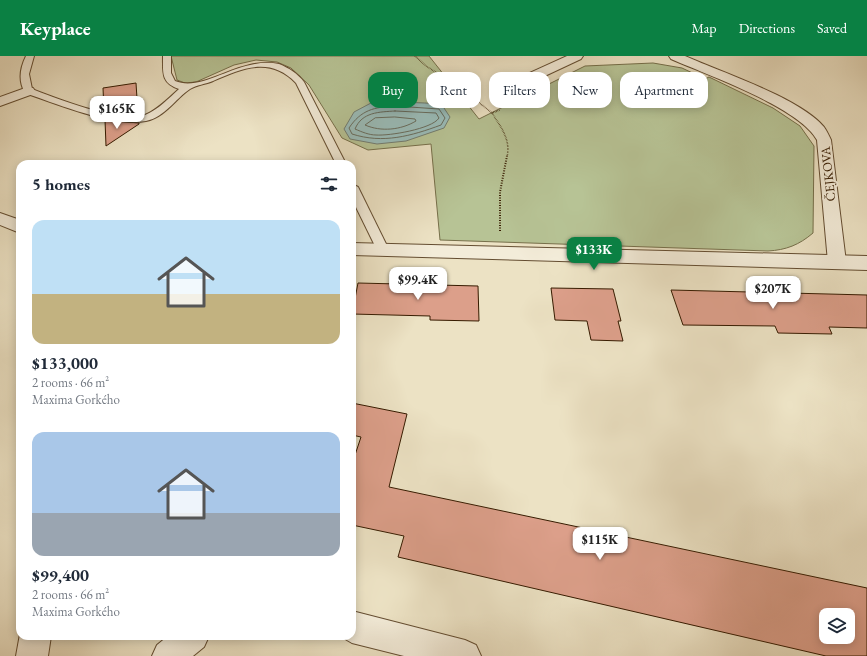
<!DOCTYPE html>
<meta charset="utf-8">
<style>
body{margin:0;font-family:"EB Garamond",serif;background:#f6f6f7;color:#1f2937;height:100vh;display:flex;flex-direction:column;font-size:15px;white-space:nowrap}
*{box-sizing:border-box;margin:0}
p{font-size:13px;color:#747a83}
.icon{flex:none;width:22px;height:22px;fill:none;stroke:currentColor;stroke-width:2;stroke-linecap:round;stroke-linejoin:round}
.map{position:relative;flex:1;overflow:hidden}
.side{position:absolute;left:16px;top:104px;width:340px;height:480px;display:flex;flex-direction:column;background:#fff;border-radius:12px;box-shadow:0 2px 10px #0003}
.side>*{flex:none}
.guide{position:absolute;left:368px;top:16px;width:380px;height:36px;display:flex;gap:8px}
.controls{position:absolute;left:819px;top:552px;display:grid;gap:8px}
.controls a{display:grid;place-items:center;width:36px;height:36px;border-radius:8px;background:#fff;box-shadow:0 2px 10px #0003;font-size:20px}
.price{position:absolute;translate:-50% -34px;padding:0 9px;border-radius:8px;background:#fff;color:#222;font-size:13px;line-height:26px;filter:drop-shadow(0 1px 2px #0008)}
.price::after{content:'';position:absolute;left:50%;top:24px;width:12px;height:9px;margin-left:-6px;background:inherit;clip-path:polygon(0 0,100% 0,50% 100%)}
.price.current{background:#0b8043;color:#fff}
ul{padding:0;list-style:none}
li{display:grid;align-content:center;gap:8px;height:212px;padding:0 16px}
li span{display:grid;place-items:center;height:124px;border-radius:12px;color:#555}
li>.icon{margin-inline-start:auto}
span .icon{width:72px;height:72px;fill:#fffc;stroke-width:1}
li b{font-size:17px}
h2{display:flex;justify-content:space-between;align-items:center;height:48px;padding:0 16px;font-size:17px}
.tag{padding:0 14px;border-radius:12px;background:#fff;box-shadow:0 2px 10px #0003;font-size:14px;line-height:36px}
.tag.current{background:#0b8043;color:#fff}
header{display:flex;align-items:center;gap:24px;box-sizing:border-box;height:56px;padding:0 20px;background:#0b8043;color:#fff}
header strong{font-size:19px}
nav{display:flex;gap:22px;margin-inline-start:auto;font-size:14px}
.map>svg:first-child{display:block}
.green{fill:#b7c395;stroke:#766f4a}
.water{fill:#9abdba;stroke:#727c70}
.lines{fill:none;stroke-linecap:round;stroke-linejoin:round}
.shore{stroke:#686c5d;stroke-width:1}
.building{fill:#dc9f8a;stroke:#361b00;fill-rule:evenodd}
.service-casing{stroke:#644d31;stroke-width:2}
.minor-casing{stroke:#644d31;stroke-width:2}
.tertiary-casing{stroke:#644d31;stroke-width:2}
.path-far1{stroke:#361b00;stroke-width:1.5;stroke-dasharray:0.5 1;stroke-linecap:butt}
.path{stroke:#361b00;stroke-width:2;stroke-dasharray:1 1.5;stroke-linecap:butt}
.service{fill:#f3ecd9;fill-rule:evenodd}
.minor{fill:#f3ecd9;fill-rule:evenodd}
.tertiary{fill:#f3ecd9;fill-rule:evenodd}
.labels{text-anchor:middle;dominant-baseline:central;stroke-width:4;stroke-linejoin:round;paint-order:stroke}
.far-street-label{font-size:13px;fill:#361b00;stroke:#f3ecd9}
</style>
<header>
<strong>Keyplace</strong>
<nav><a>Map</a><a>Directions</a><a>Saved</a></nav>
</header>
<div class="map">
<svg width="867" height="600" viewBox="0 0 867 600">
<rect width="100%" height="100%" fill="#ece2c4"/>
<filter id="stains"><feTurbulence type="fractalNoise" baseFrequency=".005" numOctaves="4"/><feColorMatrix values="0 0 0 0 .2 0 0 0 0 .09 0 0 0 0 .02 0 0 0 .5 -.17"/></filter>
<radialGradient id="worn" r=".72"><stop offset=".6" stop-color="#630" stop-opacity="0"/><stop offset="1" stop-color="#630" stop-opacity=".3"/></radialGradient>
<path class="green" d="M171 0H429L479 63 585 10 653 7 682 12 705 23 709 21 773 52 800 70 814 90 813 177C799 189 786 194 768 195L440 184 431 88 368 94 342 82 309 29 291 12 277 6 256 4 234 9 196 26 185 27 177 24Z"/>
<path class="water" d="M395 46C411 47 427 46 442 49L450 61 444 72 406 85 377 88 350 83 344 73 354 56 371 47Z"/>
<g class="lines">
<g class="shore">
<path d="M395 50 439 53 445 62 441 69C411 80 383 88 352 78L349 72C361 54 374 51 395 50Z"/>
<path d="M395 55 436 57 439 62C432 73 389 80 376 79 369 79 362 76 355 73 362 56 379 56 395 55Z"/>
<path d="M395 61 415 63 416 65C401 74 381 76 365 69L375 62Z"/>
</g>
</g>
<g class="building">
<path d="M136 27 138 58H120L104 55 103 32Z"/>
<path d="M105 64 139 67V68L106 90Z"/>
<path d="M358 227 478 230 479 265 430 264V260L352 258Z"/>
<path d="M551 232 613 233 621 265H618L623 285 591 284 587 265 555 264Z"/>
<path d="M671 234 867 239V272L829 271 832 278 778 277 775 270 683 269Z"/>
<path d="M352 347 407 358 389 431 867 532V600H826L398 501 404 480 352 469V408L361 381 352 379ZM826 559H848V581H826Z"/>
</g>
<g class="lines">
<g class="service-casing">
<g id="service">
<path d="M26 0H34L29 18 32 33C58 43 119 67 145 59 158 54 169 42 179 33 161 27 163 17 163 0H171V17L175 25C204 37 239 0 279 8 289 12 298 18 304 26L346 108H336L296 27C270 0 243 12 213 25 206 28 196 29 190 33 175 43 165 61 146 65 112 71 57 48 25 37 18 25 20 12 26 0Z"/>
<path d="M352 128 358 131 389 194 387 197H379L377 194 352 143Z"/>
</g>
</g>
<g class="minor-casing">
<g id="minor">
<path d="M567 0H583L581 3 517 33 524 39 522 42H512L501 32 503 29Z"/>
<path d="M669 0H685C721 16 800 42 824 71 827 75 829 80 831 84L846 206 844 211 837 213 830 211 828 206 817 84C799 51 707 19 671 3Z"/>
<path d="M28 31 33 32 35 35 33 38 0 50V41Z"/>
<path d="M352 555 465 584 476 589 481 600H404L352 587 340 580H352Z"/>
<path d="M20 578V580H51L48 600H16Z"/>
<path d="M168 580H209L204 591 193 600H152L157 589Z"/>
</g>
</g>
<g class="tertiary-casing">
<g id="tertiary">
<path d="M0 157 20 164V177L0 169Z"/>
<path d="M352 187 867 200V214L352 199Z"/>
</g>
</g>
<g class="path-far1">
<path d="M415 0 426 10 461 32 492 57 500 54"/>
<path d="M492 57C501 71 511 84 507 101"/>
</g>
<path class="path" d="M500 175V136L507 100"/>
<use href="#service" class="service"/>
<use href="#minor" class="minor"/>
<use href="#tertiary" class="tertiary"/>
</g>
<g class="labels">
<g class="far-street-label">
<text transform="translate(828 118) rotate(-96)">ČEJKOVA</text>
</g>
</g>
<rect width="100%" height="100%" filter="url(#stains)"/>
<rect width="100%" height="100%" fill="url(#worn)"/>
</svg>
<div class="controls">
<a><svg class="icon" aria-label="layers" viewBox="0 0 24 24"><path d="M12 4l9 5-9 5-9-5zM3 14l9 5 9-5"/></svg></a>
</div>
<b class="price" style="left:117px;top:74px">$165K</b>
<b class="price current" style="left:594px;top:215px">$133K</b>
<b class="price" style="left:418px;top:245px">$99.4K</b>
<b class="price" style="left:773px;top:254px">$207K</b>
<b class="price" style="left:600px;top:505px">$115K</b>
<div class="guide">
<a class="tag current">Buy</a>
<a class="tag">Rent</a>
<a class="tag">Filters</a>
<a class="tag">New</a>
<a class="tag">Apartment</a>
</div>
<section class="side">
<h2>5 homes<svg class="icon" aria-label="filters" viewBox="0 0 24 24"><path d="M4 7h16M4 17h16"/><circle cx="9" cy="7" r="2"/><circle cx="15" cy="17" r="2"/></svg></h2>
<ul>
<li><span style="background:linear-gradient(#bfe0f5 60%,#c2b280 0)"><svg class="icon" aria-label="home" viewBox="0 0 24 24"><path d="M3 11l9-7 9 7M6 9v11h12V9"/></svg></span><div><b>$133,000</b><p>2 rooms · 66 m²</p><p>Maxima Gorkého</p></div></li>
<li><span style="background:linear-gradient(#a9c7e8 65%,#9aa5b1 0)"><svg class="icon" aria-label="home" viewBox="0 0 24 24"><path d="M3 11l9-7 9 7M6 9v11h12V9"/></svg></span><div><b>$99,400</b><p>2 rooms · 66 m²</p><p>Maxima Gorkého</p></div></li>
</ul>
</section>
</div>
